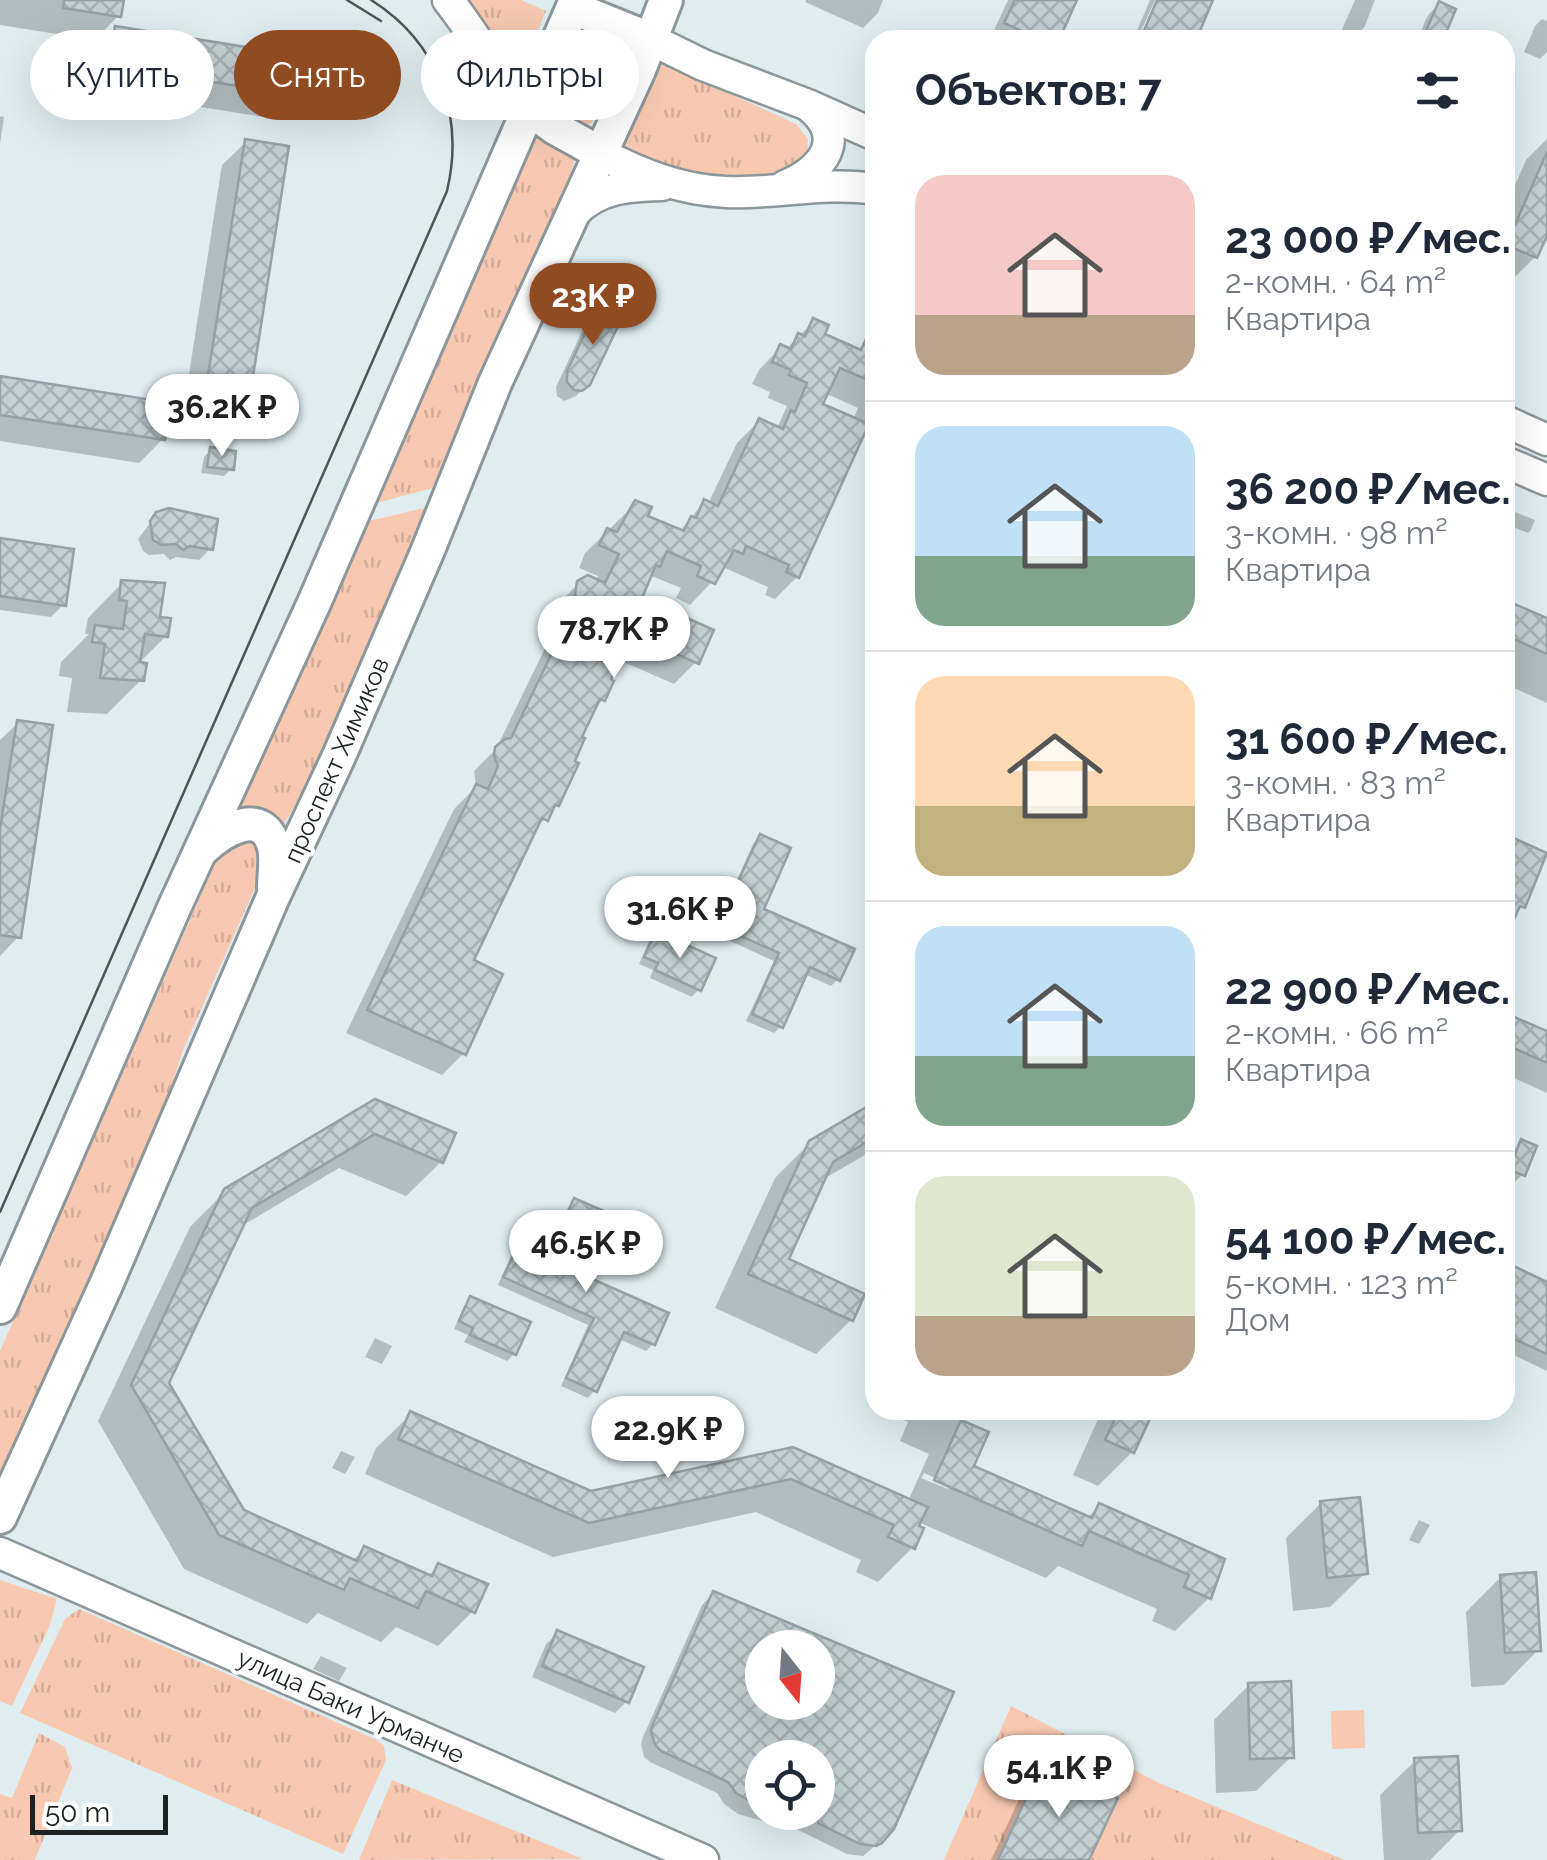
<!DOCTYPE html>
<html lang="ru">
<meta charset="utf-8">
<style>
body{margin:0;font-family:Raleway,sans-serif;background:#f6f6f7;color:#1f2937;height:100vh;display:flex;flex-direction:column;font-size:38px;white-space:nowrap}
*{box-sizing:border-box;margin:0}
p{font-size:32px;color:#747a83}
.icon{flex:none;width:55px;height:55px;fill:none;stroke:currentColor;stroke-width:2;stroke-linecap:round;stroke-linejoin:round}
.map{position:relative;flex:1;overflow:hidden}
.sheet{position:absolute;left:865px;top:30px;width:650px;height:1390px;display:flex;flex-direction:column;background:#fff;border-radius:30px;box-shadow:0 10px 40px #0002}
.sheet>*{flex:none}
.hud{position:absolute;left:30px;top:30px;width:685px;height:90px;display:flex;gap:20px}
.needle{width:65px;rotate:163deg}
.tools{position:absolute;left:745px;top:1630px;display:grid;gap:20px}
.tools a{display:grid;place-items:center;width:90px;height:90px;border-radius:50%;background:#fff;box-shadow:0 10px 40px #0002;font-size:50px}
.scale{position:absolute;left:30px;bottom:25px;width:138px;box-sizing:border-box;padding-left:10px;border:5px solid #1c2122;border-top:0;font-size:28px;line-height:35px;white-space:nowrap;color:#1c2122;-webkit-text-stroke:8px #fff;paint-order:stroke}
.price{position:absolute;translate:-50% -85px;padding:0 22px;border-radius:35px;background:#fff;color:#222;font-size:32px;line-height:65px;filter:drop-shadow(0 2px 5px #0008)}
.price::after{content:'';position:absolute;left:50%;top:60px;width:30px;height:22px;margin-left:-15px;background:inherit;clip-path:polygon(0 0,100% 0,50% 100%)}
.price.active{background:#904b20;color:#fff}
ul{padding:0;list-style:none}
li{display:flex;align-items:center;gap:30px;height:250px;padding:0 50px}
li+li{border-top:2px solid #e0e1e3}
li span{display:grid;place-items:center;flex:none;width:280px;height:200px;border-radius:30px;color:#555}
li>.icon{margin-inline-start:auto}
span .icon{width:120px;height:120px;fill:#fffc;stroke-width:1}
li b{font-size:42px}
h2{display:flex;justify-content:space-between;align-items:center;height:120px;padding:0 50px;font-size:42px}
.chip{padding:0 35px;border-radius:45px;background:#fff;box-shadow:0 10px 40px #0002;font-size:35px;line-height:90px}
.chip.active{background:#904b20;color:#fff}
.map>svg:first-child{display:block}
.grass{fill:url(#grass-tufts)}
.park{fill:#f8c9b0}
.shadow{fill:#0003;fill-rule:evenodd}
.building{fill:url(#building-cross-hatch);stroke:#94a1a5;stroke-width:2.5;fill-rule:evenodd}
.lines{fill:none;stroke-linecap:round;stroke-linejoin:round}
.secondary-casing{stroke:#8b979b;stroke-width:35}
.primary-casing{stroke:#8b979b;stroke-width:38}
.secondary{stroke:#fff;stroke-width:30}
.primary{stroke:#fff;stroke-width:32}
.tram{stroke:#4d5556;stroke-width:2.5}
.labels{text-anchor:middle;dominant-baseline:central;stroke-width:8;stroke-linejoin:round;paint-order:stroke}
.street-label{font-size:25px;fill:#1c2122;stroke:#fff}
</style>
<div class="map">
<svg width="1547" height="1860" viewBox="0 0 1547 1860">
<defs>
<pattern id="grass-tufts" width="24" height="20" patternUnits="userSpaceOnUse" patternTransform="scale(2.5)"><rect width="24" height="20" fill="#f8c9b0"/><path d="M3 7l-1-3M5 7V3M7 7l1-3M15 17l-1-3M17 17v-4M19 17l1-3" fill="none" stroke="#d4ac97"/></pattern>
<pattern id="building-cross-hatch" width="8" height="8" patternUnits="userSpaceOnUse" patternTransform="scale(2.5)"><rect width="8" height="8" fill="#c2cfd3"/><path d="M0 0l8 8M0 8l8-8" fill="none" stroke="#a6b1b5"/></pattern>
</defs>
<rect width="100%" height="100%" fill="#dfedf1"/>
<g class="grass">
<path d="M460 0H521L546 11 519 77Z"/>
<path d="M591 35C646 38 617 104 589 124 530 129 557 47 591 35Z"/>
<path d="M660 61 796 124 808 139 807 158 780 174 724 179 680 174 619 150Z"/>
<path d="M533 137 576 155 563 200 441 486 372 504Z"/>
<path d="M432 506 326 750 281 830 251 809 238 808 365 522Z"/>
<path d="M256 839 263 870 183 1050 159 1125 0 1487V1351L223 845Z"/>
<path d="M0 1580 57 1599 50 1625 12 1706 0 1701Z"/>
<path d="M79 1609 377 1740 384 1746 386 1760 343 1854 20 1713 65 1619Z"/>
<path d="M1011 1706 1159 1783 1345 1860H944Z"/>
<path d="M39 1733 65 1747 72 1768 35 1860H0V1794L12 1798Z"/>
<path d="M392 1780 583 1859 359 1860Z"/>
</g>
<path class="park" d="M1364 1710 1365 1748 1332 1749 1331 1711Z"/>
<g class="shadow">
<path d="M0 0H121L118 16 95 40 0 25Z"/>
<path d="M806 0H883L878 13 863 28 805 2Z"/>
<path d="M1008 0H1074L1056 40H993L990 39Z"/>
<path d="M1150 0H1155L1137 40H1133Z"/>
<path d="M1355 0H1375L1364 28 1352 39 1340 34Z"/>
<path d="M1439 4 1440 40H1417L1428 15Z"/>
<path d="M1542 19 1547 21V52L1540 59 1524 52 1535 26Z"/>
<path d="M116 29 294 94 270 118 87 89 92 53ZM109 52H114L110 79 105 78Z"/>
<path d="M0 116 4 117 0 144Z"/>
<path d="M1547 139V229L1535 257 1505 287V208L1526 160Z"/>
<path d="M246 142 244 414 221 437 180 431 222 165Z"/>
<path d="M604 308 588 384 576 396 564 401 557 396 556 387 584 327Z"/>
<path d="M814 321 822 336 856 351 875 334V417L868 424 797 577 775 599 765 595 768 587 725 568 690 605 676 598 681 588 649 575 639 599 696 662 674 684 619 660 603 700 592 711 557 805 531 834 470 961 464 1053 442 1075 346 1033 454 809 476 787 474 771 496 749 552 634 556 606 579 583 596 581 598 576 579 568 585 553 636 503 644 517 679 532 704 502 708 504 737 443 759 421 777 428 787 406 768 398 770 392 752 384 759 370 781 347 786 349ZM827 394 858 408 853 420 820 405Z"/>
<path d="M0 379 163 439 139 463 0 441Z"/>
<path d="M211 450 231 469 224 476 201 473 204 457Z"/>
<path d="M1505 508 1535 520 1531 530 1528 533 1505 524Z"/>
<path d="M157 514 211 548 199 560 176 557 170 560 164 554 149 555 143 551 138 539Z"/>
<path d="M0 540 63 605 51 617 0 610Z"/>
<path d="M122 583 166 636 138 664 142 679 107 714 67 712 72 678 59 676 61 662 89 634H85L88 618Z"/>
<path d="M1505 602 1547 621V703L1505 684Z"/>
<path d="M18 723V937L0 956V740Z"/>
<path d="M760 837 761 910 838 979 831 986 804 974 781 1026 774 1033 746 1021 774 961 684 920 697 891 704 884 730 896 753 844Z"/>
<path d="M656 934 699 989 692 997 650 978 653 970 639 964 649 941Z"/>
<path d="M1505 1015 1547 1034V1093L1505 1074Z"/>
<path d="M375 1102 441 1162 406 1196 339 1168 240 1227 166 1383 242 1512 352 1561 365 1549 427 1577 439 1566 473 1611 438 1646 396 1627 381 1642 318 1613 307 1624 184 1569 98 1421 190 1227 226 1191Z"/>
<path d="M875 1105V1149L822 1180 785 1260 851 1320 816 1354 715 1308 775 1178 810 1143Z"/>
<path d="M1522 1142 1523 1174 1515 1182 1505 1177V1172L1515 1149Z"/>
<path d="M575 1201V1274L653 1344 646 1351 619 1339 595 1390 588 1398 561 1386 588 1325 498 1285 511 1256 518 1249 544 1260 568 1208Z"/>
<path d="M1505 1265 1547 1284V1371L1505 1351Z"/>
<path d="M471 1299 514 1354 507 1361 464 1342 468 1335 454 1329 464 1306Z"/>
<path d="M375 1338 392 1346 382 1364 365 1357Z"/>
<path d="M881 1410H965L959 1422 985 1433 970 1467 1087 1518 1099 1506 1222 1560 1209 1598 1175 1631 1152 1621 1157 1609 1058 1566 1046 1578 918 1522 913 1547 878 1582 856 1572 861 1560 756 1512 553 1557 365 1474 376 1448 411 1414 590 1494 793 1449 908 1501 929 1454 900 1441 908 1422ZM924 1473 948 1484V1489L921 1478Z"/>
<path d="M1102 1410H1151L1132 1452 1098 1486 1073 1475Z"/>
<path d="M341 1451 355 1457 345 1474 332 1468Z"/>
<path d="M1321 1503 1365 1573 1330 1607 1293 1611 1286 1538Z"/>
<path d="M1419 1520 1430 1525 1419 1544 1409 1540Z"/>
<path d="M1501 1577 1538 1650 1504 1685 1471 1687 1466 1612Z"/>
<path d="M713 1594 950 1694 887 1836 863 1856 847 1854 778 1820 766 1822 738 1814 724 1804 717 1793 650 1762 644 1757 641 1744 643 1737 702 1605ZM762 1648H818V1702H762ZM762 1758H818V1812H762Z"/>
<path d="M558 1633 627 1701 615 1713 532 1677 546 1644Z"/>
<path d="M321 1656 347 1668 339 1681 313 1669Z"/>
<path d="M1249 1685 1291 1757 1256 1791 1216 1793 1214 1720Z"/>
<path d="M1415 1761 1460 1830 1430 1860H1384L1380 1795Z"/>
<path d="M1042 1766 1087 1860H991L1027 1782Z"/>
</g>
<g class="building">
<path d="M64 0H124L121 17 63 8Z"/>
<path d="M1015 0H1077L1059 40H1042L1004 23Z"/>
<path d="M1157 0H1213L1196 40H1140Z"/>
<path d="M1439 1 1456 9 1443 40H1422Z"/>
<path d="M115 26 302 56 296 95 109 66Z"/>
<path d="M245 139 289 146 247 415 203 408Z"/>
<path d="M1547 152V236L1537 258 1506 245Z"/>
<path d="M608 305 618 312 620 322 590 385 582 391 574 390 567 382V371L595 312Z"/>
<path d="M813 318 829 325 825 334 861 350 875 319V383L840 368 823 404 869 424 799 578 786 572 789 565 746 546 743 554 734 550 715 584 697 576 701 566 667 551 660 567 656 565 642 598 714 630 699 664 634 635 611 679 614 681 605 701 600 699 582 737 585 738 575 761 579 763 559 806 555 805 548 821 542 818 474 960 503 974 466 1055 367 1010 476 784 488 789 498 766 494 756 495 747 505 739 511 738 573 609 577 581 588 575 605 583 619 554 599 545 607 528 617 532 635 500 652 507 648 516 684 531 691 516 696 518 704 499 718 506 759 418 783 429 791 410 795 412 807 383 789 375 791 370 772 362 780 344 791 349 798 333 805 336Z"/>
<path d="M0 376 171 403 165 440 0 415Z"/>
<path d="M210 447 236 451 234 470 207 467Z"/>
<path d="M169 508 218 519 213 550 190 546 183 550 176 544 162 545 153 540 150 521 156 512Z"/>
<path d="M0 538 74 549 66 606 0 596Z"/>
<path d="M121 580 165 583 160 617 171 618 168 637 145 634 140 662 147 663 144 681 100 678 105 644 92 642 95 625 123 629 127 601 119 600Z"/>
<path d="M1505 600 1547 618V654L1505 635Z"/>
<path d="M17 720 53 725 21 938 0 935V829Z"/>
<path d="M760 834 791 848 764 909 855 949 840 981 810 967 783 1028 752 1014 779 953 689 913 703 881 732 894Z"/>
<path d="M1505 834 1547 853 1525 908 1520 906 1505 939Z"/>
<path d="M656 931 716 958 701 991 655 970 658 963 644 957Z"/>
<path d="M1505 1013 1547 1031V1063L1505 1044Z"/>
<path d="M375 1099 456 1133 443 1163 375 1134 252 1208 169 1383 244 1510 357 1561 364 1546 432 1576 438 1563 488 1584 475 1613 426 1591 418 1608 350 1578 344 1590 219 1535 131 1385 224 1189Z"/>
<path d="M875 1102V1137L833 1162 789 1259 865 1294 853 1321 748 1274 809 1141Z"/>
<path d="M1521 1139 1537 1146 1525 1176 1509 1170Z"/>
<path d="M574 1198 606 1212 579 1273 669 1313 655 1345 624 1332 597 1392 566 1378 594 1318 503 1277 518 1246 547 1259Z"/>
<path d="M1505 1262 1547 1282V1354L1505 1335Z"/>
<path d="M470 1296 531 1322 516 1355 470 1335 473 1328 459 1321Z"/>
<path d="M1119 1410H1154L1134 1453 1105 1440Z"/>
<path d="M410 1411 591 1491 793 1447 928 1507 919 1526 924 1528 915 1549 888 1537 894 1525 791 1479 589 1523 398 1439Z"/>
<path d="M961 1420 989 1432 974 1466 1092 1518 1099 1503 1225 1559 1211 1599 1184 1587 1189 1575 1089 1531 1082 1546 934 1480Z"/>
<path d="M1360 1497 1368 1574 1327 1578 1320 1501Z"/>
<path d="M1536 1572 1541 1651 1505 1653 1500 1575Z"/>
<path d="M713 1591 954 1692 894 1829 882 1843 876 1846 860 1844 818 1823V1758H762V1808L736 1793 728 1782 661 1751 655 1745 651 1731 653 1724ZM762 1648H818V1702H762Z"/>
<path d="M557 1630 644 1667 629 1703 542 1666Z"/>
<path d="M1291 1681 1294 1758 1250 1759 1248 1683Z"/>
<path d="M1458 1756 1462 1831 1418 1833 1414 1758Z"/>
<path d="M1042 1763 1118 1798 1089 1860H998Z"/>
</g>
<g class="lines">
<g class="secondary-casing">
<g id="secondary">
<path d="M448 0C477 36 496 76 529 109"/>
<path d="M650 39 703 65 808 105 875 135"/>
<path d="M600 153C640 174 680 190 726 192 776 194 826 181 875 189"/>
<path d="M785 186C822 171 849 138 809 106"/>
<path d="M574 213C598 187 629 186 662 185"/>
<path d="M1505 421 1547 440"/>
<path d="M1505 462 1547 480"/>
<path d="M0 1553 703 1860"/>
</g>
</g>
<g class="primary-casing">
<g id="primary">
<path d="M573 8 650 39"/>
<path d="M529 109 555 128 600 153"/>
<path d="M203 849C222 831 263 805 274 847 277 859 274 875 274 888"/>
<path d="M0 1307 174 908 314 603 576 0"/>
<path d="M0 1517 105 1287 273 897 339 756 428 550 495 383 639 70 666 0"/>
</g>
</g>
<use href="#secondary" class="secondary"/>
<use href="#primary" class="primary"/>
<g class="tram">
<path d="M347 0 381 21"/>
<path d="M0 1212 447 191C465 115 438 42 371 0"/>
</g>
</g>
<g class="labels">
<g class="street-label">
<text transform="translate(336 760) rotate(-66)">проспект Химиков</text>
<text transform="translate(351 1706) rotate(24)">улица Баки Урманче</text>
</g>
</g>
</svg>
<div class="tools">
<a><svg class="needle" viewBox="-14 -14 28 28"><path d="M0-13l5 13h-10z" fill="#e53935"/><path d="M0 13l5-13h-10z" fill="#747a83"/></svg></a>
<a><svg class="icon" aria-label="locate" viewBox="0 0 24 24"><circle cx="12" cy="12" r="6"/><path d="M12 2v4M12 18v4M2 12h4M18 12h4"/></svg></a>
</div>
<div class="scale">50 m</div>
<b class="price active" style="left:593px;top:348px">23K ₽</b>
<b class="price" style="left:222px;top:459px">36.2K ₽</b>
<b class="price" style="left:614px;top:681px">78.7K ₽</b>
<b class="price" style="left:680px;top:961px">31.6K ₽</b>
<b class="price" style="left:586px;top:1295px">46.5K ₽</b>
<b class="price" style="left:668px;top:1481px">22.9K ₽</b>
<b class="price" style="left:1059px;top:1820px">54.1K ₽</b>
<div class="hud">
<a class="chip">Купить</a>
<a class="chip active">Снять</a>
<a class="chip">Фильтры</a>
</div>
<section class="sheet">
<h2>Объектов: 7<svg class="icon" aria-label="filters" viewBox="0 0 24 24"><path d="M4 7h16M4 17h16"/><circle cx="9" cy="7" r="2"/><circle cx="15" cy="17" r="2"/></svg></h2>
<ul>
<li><span style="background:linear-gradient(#f6c9c9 70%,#b9a48a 0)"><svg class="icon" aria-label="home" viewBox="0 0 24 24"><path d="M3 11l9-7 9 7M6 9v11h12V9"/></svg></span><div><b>23 000 ₽/мес.</b><p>2-комн. · 64 m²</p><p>Квартира</p></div></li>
<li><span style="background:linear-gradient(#bfe0f5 65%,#7fa58c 0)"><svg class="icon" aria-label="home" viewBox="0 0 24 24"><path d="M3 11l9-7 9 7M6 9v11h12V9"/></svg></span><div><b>36 200 ₽/мес.</b><p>3-комн. · 98 m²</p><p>Квартира</p></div></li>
<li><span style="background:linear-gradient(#ffd9b3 65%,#c2b280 0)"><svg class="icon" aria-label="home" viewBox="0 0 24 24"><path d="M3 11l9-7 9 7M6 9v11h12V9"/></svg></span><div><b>31 600 ₽/мес.</b><p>3-комн. · 83 m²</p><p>Квартира</p></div></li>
<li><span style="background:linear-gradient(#bfe0f5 65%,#7fa58c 0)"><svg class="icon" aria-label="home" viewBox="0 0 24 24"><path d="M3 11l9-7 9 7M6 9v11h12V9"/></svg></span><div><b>22 900 ₽/мес.</b><p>2-комн. · 66 m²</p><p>Квартира</p></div></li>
<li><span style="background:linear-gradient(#dfe7d0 70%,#b9a48a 0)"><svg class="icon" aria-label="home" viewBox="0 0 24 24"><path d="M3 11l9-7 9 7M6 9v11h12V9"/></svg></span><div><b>54 100 ₽/мес.</b><p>5-комн. · 123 m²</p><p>Дом</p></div></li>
</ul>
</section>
</div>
